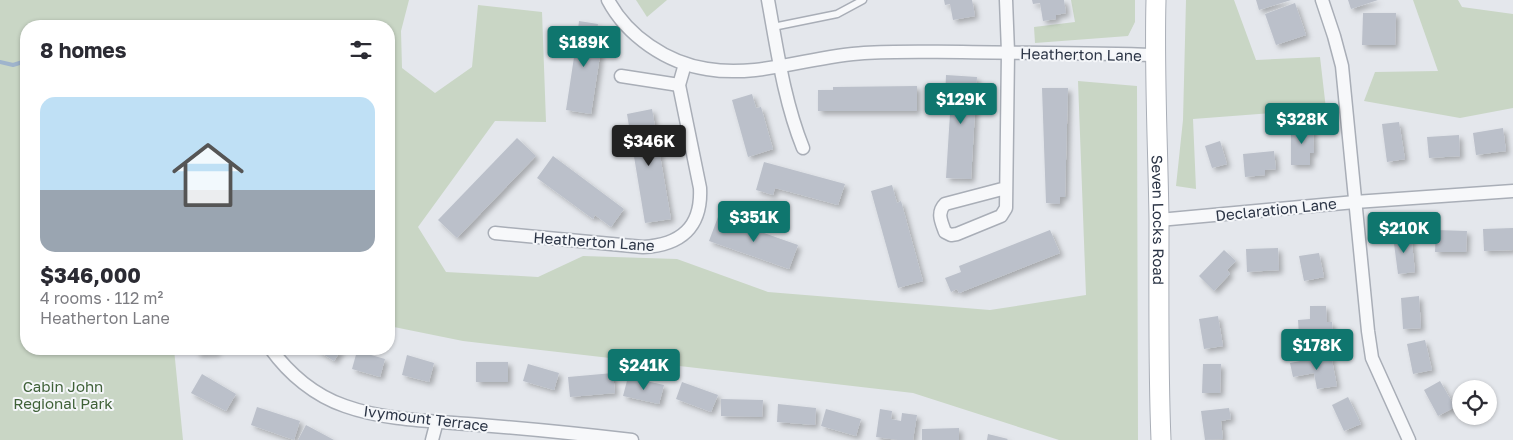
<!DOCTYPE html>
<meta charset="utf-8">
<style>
body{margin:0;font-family:"Golos Text",sans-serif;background:#f7f7f7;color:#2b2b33;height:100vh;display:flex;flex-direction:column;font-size:19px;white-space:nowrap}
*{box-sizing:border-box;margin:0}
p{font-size:16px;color:#7c7c81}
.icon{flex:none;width:28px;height:28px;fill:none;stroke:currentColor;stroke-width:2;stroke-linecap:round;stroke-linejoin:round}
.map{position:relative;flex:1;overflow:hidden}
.side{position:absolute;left:20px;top:20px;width:375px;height:335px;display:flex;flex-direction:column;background:#fff;border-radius:20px;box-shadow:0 1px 4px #0004}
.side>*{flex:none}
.controls{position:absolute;left:1452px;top:380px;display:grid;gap:10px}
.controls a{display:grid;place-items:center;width:45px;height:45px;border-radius:50%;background:#fff;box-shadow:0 1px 4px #0004;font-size:25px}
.price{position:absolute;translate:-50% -42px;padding:0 11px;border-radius:5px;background:#0f766e;color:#fff;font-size:16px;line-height:32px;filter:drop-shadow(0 1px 2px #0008)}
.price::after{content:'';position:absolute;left:50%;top:30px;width:15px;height:11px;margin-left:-8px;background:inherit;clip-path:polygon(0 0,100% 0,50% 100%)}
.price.active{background:#222;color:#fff}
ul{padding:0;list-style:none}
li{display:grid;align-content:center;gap:10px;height:265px;padding:0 20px}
li span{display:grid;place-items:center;height:155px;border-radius:15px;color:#555}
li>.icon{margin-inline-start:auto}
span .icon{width:90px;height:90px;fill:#fffc;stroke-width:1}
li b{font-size:21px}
h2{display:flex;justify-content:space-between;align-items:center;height:60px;padding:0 20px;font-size:21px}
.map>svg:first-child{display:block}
.green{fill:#c9d6c5}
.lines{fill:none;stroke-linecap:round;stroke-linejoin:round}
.stream{stroke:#9fb4cc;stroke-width:4}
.building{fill:#bbc0ca;filter:url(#shadow)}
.service-casing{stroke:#a9aeb7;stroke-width:9}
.minor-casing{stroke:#a9aeb7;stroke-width:15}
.secondary-casing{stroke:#a9aeb7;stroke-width:21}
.service{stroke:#f7f8fa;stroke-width:6}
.minor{stroke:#f7f8fa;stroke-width:12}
.secondary{stroke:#fff;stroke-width:19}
.labels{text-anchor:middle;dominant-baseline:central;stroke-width:4;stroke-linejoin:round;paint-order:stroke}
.street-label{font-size:15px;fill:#2b3445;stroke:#f4f6f9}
.park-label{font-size:15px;fill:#3f6138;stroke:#f4f6f9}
</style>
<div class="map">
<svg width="1513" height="440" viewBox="0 0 1513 440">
<defs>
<filter id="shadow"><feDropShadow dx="3.5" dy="3.5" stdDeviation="2.5" flood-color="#0004"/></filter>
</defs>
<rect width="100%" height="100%" fill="#e4e7ec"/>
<g class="green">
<path d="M0 0H409L401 31 402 68 435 93 472 67 478 5 542 12 546 122 495 121 418 227 446 272 538 277 583 256 677 259 768 292 990 310 1086 295 1078 81 1137 86 1138 440H1059L913 393 463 341 389 326V26H26V349H174L183 440H0Z"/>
<path d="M636 0H667L647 17Z"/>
<path d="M1071 0H1135V22L1128 36 1035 43 1034 27 1075 22Z"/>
<path d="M1186 0H1234L1256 60 1320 57 1326 109 1193 119 1196 189 1176 186 1183 120Z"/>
<path d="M1413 0H1458L1462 7 1513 14V108L1460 118 1364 101 1375 72 1438 71Z"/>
</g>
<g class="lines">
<path class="stream" d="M0 62 13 65 26 61"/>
</g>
<g class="building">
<path d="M944 0H972L975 16 953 20 950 4 945 5Z"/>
<path d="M1032 0H1064L1066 13 1056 15V19L1043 21 1040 3 1033 4Z"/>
<path d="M1256 0H1291L1259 10Z"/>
<path d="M1348 0H1378L1351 9Z"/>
<path d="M1295 3 1306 35 1276 45 1265 14Z"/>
<path d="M1363 13H1396L1395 45H1362Z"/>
<path d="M579 21 598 24 595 43H602L591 114 566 110 576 44 569 43 571 28 578 29Z"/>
<path d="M946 75 977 77 971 179 946 178 951 97H945Z"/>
<path d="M917 86V111H818V90H833V87Z"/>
<path d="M1042 88H1068L1065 197H1060V204L1046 203Z"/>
<path d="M752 94 756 108 761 107 773 149 748 157 732 100Z"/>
<path d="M652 109 671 219 645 223 627 114Z"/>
<path d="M1399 122 1405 159 1387 162 1382 124Z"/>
<path d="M1313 125 1314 153H1310V165H1291V126Z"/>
<path d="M1503 128 1506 151 1476 155 1473 133Z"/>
<path d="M1459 135 1460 156 1429 158 1427 137Z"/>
<path d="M517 138 536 156 457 238 438 220Z"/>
<path d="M1220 141 1227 164 1212 168 1205 146Z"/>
<path d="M1274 151 1276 169 1265 170V175L1245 177 1243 154Z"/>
<path d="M553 156 624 209 611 227 595 215 593 219 537 178Z"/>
<path d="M764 162 845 184 838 205 775 188 773 195 756 190Z"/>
<path d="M892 185 897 203 901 201 923 281 898 288 871 191Z"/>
<path d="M718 217 798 245 789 269 709 241Z"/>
<path d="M1513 228V250L1484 251 1483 229Z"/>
<path d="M1050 230 1060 253 959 293 957 289 951 292 945 278 961 272 959 266Z"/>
<path d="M1436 230 1467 231 1466 252H1435Z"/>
<path d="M1411 234 1415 272 1398 274 1393 236Z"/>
<path d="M1278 248 1279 270 1247 272 1246 249Z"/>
<path d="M1224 250 1236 261 1227 270 1230 274 1214 291 1199 276Z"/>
<path d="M1319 253 1324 277 1304 281 1299 256Z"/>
<path d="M1419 296 1421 328 1403 329 1401 298Z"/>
<path d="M1310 306H1326L1327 322H1332L1333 336 1299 337 1298 320 1310 319Z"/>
<path d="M1218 316 1223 346 1204 349 1199 319Z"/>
<path d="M1425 340 1432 370 1413 374 1407 344Z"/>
<path d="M196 349H217V353L197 354Z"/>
<path d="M315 349H342L334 361Z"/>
<path d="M357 351 385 359 380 377 352 369Z"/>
<path d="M407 355 434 363 429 382 402 375Z"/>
<path d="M1331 355 1337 386 1317 389 1314 373 1293 377 1290 363Z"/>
<rect x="476" y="362" width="32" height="20"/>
<path d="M528 364 559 373 554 390 523 381Z"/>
<path d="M1203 364H1221L1220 393H1202Z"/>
<path d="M613 373 615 393 570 397 568 377Z"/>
<path d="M202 374 236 394 226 411 191 393Z"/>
<path d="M628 377 664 385 659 404 623 396Z"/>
<path d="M1440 381 1455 407 1438 416 1424 390Z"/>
<path d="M682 382 718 395 711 412 676 399Z"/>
<path d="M1348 397 1361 424 1344 431 1332 405Z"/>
<path d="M721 399 763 400 762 417 721 416Z"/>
<path d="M778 404 816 408 815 425 777 422Z"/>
<path d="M257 407 300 421 294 440 251 425Z"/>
<path d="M1229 408 1231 419 1221 421 1223 439 1205 440 1201 411Z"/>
<path d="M826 409 861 419 856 436 821 426Z"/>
<path d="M880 409 892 411 891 419 901 421 902 413 917 415 913 440H898L876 437Z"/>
<path d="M306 425 334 440H298Z"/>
<path d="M959 428V440H922V429Z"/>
<path d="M988 434 1008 439 1007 440H987Z"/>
</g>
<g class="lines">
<g class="service-casing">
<path id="service" d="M773 27 837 14 863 0"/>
</g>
<g class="minor-casing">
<g id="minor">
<path d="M608 0C627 36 667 63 707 69 759 78 811 56 864 53 896 51 929 52 962 52 1026 53 1091 53 1155 55"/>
<path d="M768 0C777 49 784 101 803 148"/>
<path d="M1006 0 1008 52 1006 208 1001 216 957 234 951 235 945 232C942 223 936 213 945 204L1006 188"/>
<path d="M1322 0 1334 36 1342 66 1368 331 1372 358 1409 440"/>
<path d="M621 76 679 85"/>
<path d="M1159 220 1355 202 1513 191"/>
<path d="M495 233 643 247C681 245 702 227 700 188L679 85 685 64"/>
<path d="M271 349C289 374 315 396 345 406 387 421 436 421 480 425 531 429 581 434 632 440"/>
<path d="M432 440 437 421"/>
</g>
</g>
<g class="secondary-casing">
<g id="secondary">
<path id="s1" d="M1156 0C1154 73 1158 147 1159 220 1159 293 1158 367 1161 440"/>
</g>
</g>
<use href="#service" class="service"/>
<use href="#minor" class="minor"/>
<use href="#secondary" class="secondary"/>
</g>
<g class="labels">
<g class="street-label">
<text transform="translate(1081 54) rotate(1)">Heatherton Lane</text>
<text transform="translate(1276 209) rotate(-6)">Declaration Lane</text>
<text stroke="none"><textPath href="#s1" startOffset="220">Seven Locks Road</textPath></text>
<text transform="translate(594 241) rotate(4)">Heatherton Lane</text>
<text transform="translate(426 418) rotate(7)">Ivymount Terrace</text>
</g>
<g class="park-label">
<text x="63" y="386">Cabin John<tspan x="63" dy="17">Regional Park</tspan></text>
</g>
</g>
</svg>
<div class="controls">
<a><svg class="icon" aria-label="locate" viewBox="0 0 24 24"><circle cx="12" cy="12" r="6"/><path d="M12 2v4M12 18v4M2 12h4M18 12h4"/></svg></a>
</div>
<b class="price" style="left:584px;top:68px">$189K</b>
<b class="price" style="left:961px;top:125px">$129K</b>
<b class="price" style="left:1302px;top:145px">$328K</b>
<b class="price active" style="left:649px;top:167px">$346K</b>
<b class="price" style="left:754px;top:243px">$351K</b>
<b class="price" style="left:1404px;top:254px">$210K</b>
<b class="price" style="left:1317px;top:371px">$178K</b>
<b class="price" style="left:644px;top:391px">$241K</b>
<section class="side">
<h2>8 homes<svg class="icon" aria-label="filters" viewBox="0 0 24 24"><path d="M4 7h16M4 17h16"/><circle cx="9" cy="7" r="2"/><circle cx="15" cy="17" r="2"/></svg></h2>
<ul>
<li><span style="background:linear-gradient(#bfe0f5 60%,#9aa5b1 0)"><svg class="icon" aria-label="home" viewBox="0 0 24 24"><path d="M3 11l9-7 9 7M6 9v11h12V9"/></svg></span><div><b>$346,000</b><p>4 rooms · 112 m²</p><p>Heatherton Lane</p></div></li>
</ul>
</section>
</div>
